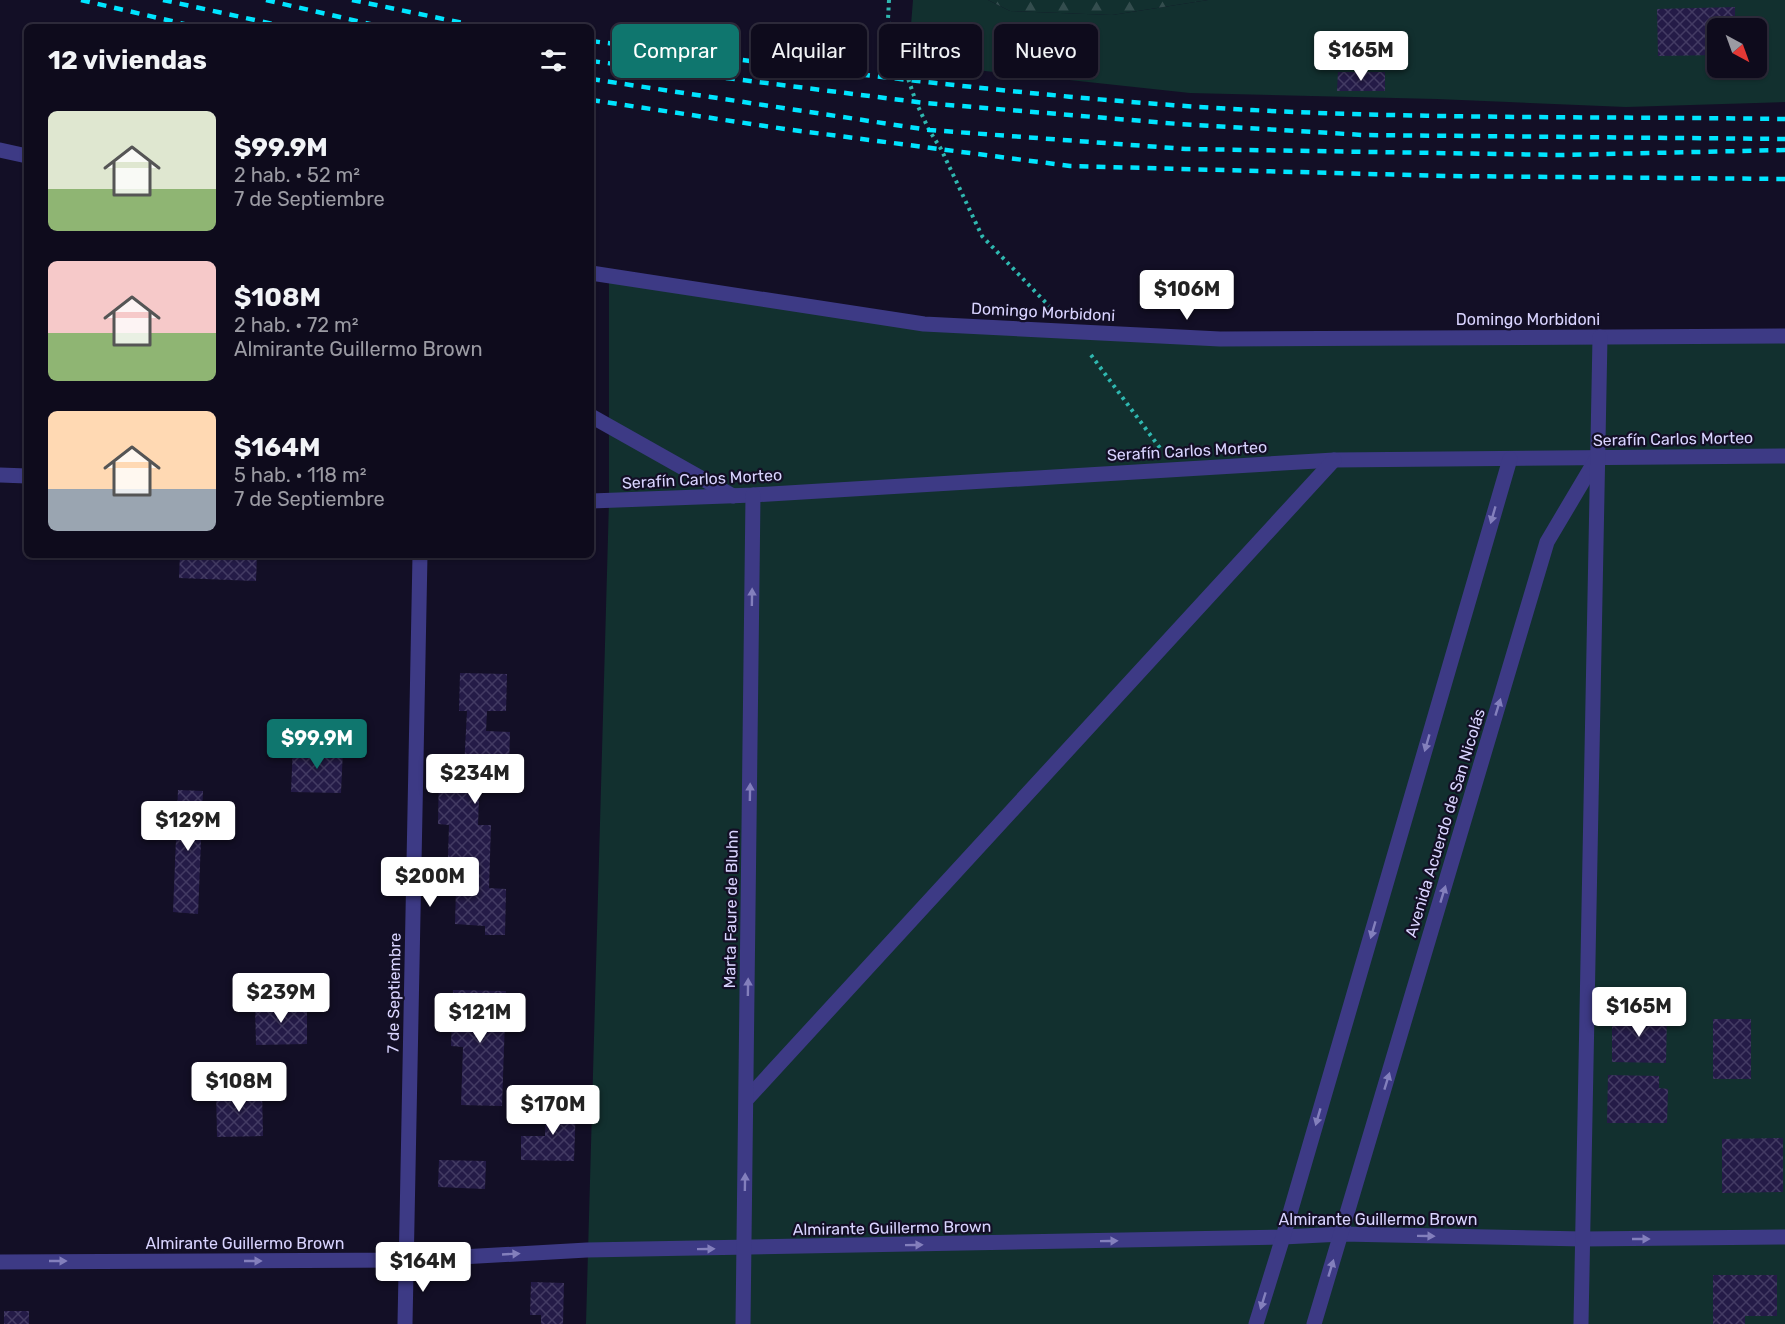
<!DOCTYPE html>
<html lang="es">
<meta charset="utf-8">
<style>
body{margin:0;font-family:Rubik,sans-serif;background:#1c1929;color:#f1f3f6;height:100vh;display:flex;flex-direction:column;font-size:22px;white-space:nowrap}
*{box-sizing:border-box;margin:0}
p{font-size:20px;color:#9b9ba3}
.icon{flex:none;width:33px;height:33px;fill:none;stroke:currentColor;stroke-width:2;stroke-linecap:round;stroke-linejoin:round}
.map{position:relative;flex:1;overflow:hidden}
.drawer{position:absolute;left:24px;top:24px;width:570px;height:534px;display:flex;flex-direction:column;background:#0e0b1c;border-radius:9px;box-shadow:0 2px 4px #0004,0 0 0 2px #2e2b3b}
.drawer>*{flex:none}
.top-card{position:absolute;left:612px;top:24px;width:570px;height:54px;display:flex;gap:12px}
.needle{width:39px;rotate:139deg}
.fabs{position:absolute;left:1707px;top:18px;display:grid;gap:12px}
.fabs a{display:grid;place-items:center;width:60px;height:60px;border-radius:9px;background:#0e0b1c;box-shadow:0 2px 4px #0004,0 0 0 2px #2e2b3b;font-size:30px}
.price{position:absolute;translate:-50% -51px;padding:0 14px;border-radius:6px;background:#fff;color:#222;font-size:20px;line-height:39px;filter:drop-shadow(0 2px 3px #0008)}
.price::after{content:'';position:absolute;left:50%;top:36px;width:18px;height:14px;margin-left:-9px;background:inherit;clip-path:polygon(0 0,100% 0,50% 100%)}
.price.on{background:#0f766e;color:#fff}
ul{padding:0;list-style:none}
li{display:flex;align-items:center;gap:18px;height:150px;padding:0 24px}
li span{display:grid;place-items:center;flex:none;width:168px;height:120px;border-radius:9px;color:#555}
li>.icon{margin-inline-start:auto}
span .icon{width:72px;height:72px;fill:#fffc;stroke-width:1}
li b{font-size:26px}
h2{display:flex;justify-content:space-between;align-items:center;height:72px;padding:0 24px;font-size:26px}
.tag{padding:0 21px;border-radius:9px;background:#0e0b1c;box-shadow:0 2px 4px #0004,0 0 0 2px #2e2b3b;font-size:21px;line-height:54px}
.tag.on{background:#0f766e;color:#fff}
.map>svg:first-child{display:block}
.grass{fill:#12302f;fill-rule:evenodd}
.forest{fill:url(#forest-firs)}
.building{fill:url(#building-cross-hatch)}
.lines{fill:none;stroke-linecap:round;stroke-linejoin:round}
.path{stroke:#2fb8b0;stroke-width:4;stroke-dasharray:3 4.5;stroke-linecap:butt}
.minor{stroke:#3d3a85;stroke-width:15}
.rail{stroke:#00e5ff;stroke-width:4.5;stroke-dasharray:9 8;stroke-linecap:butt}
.oneway{fill:#837fbc}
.labels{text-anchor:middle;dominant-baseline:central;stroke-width:4.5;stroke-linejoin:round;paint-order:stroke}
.street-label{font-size:16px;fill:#d9d4ff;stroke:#130f26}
</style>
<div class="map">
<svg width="1785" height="1324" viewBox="0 0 1785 1324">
<defs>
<pattern id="forest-firs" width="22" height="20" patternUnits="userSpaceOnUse" patternTransform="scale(1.5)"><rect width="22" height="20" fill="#12302f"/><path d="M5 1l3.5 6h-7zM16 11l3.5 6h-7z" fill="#344d4e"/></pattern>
<pattern id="building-cross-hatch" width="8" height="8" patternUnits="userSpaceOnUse" patternTransform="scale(1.5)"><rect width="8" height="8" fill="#241b47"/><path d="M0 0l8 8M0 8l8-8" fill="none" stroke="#433b63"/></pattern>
</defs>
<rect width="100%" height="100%" fill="#130f26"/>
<g class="grass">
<path d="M913 0H988L1010 11 1112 15 1208 0H1785V102L1626 107 1437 99 1190 93 938 66 911 25ZM1718 28H1756V68H1718Z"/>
<path d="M609 276 924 324 1175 336H1785V1324H586L609 501Z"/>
</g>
<path class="forest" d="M988 0H1208L1112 15 1010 11Z"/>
<g class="building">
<path d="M1735 7V28H1718V55L1658 56 1657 9Z"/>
<path d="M1338 72H1385V91H1337Z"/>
<path d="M180 555H257L256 581 179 578Z"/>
<path d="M460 673 507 674 506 711H487L486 731 510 732 509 770 480 769 478 825H491L489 888 506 889 505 935H485V926L455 924 456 887H447L449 825 438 824 439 769H464L467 711H459Z"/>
<path d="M293 747 343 749 341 793 291 792Z"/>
<path d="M178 790 203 791 198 914 173 912Z"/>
<path d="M453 990 506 991 502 1106 461 1105 463 1047 451 1046Z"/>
<path d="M307 1004V1044L256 1045 255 1005Z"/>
<path d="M1612 1014 1667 1015 1666 1063 1612 1062Z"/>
<rect x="1713" y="1019" width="38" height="60"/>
<path d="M1608 1075 1659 1076V1088L1668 1089 1667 1123H1607Z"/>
<path d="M216 1090H262L263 1136 217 1137Z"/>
<path d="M546 1103 576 1104 574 1161 521 1160V1136H545Z"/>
<path d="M1783 1138V1192L1722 1193V1139Z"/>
<path d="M439 1160 486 1161 485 1189 438 1187Z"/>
<path d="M1713 1275H1777V1316H1745V1324H1713Z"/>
<path d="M531 1282 564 1283 563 1324H541V1315H530Z"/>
<rect x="4" y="1311" width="25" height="13"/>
</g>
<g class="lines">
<g class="path">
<path d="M889 0 888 19 916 102 929 130 941 149 982 236 1049 306"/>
<path d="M1091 355 1160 448"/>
</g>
<g class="minor">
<path d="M0 150 27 156"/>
<path d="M591 273 924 324 1220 339 1785 336"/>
<path d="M591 416 733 496"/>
<path d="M0 475 27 476"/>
<path d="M591 501 753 495 1334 460 1785 456"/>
<path d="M747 1099 1334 460"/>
<path d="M0 1262 407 1260 587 1250 1283 1237 1342 1234 1583 1239 1785 1237"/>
<path d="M405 1324 420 555"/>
<path d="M743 1324 753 495"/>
<path d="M1256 1324 1283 1237 1510 459"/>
<path d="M1314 1324 1547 542 1595 461"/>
<path d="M1581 1324 1600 337"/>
</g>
<g class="rail">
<path d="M81 0 197 27"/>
<path d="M163 0 287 27"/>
<path d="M266 0 383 27"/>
<path d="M352 0 482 27"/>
<path d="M591 41C784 65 977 91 1171 105 1375 120 1581 116 1785 119"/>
<path d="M591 61 925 103 1179 124 1363 135 1785 139"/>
<path d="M591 79 929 130 1186 149 1562 155 1785 150"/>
<path d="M591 100 785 129 1070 166 1448 176 1785 179"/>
</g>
</g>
<defs><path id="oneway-solid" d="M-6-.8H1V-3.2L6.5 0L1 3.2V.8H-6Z" transform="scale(1.5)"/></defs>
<g class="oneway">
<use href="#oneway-solid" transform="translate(1493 515) rotate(106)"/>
<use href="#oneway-solid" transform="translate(752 597) rotate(-89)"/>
<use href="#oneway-solid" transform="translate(1498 707) rotate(-73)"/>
<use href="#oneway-solid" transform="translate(1427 743) rotate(106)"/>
<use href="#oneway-solid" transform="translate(750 792) rotate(-89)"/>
<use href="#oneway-solid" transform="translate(1443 894) rotate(-73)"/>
<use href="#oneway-solid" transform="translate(1373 930) rotate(106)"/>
<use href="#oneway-solid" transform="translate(748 987) rotate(-89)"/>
<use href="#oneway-solid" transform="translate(1387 1081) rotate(-73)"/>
<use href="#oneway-solid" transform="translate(1318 1117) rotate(106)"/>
<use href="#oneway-solid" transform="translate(745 1182) rotate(-89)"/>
<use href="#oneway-solid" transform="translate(1426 1236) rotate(1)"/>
<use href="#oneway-solid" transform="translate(1641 1239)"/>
<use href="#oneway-solid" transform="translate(1109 1241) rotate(-1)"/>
<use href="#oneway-solid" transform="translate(914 1245) rotate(-1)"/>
<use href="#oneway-solid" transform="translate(706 1249) rotate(-1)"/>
<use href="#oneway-solid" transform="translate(511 1254) rotate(-3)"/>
<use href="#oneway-solid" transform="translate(58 1261)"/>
<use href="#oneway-solid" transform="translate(253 1261)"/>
<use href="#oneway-solid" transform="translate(1331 1268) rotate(-73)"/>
<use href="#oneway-solid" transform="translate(1263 1301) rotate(107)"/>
</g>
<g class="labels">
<g class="street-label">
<text transform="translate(1043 312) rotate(3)">Domingo Morbidoni</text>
<text x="1528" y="319">Domingo Morbidoni</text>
<text transform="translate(1673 439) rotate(-1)">Serafín Carlos Morteo</text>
<text transform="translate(1187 451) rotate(-3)">Serafín Carlos Morteo</text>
<text transform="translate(702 479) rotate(-3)">Serafín Carlos Morteo</text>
<text transform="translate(1445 823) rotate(-73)">Avenida Acuerdo de San Nicolás</text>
<text transform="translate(731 909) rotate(-89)">Marta Faure de Bluhn</text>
<text transform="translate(394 993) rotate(-89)">7 de Septiembre</text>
<text x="1378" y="1219">Almirante Guillermo Brown</text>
<text transform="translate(892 1228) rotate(-1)">Almirante Guillermo Brown</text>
<text x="245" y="1243">Almirante Guillermo Brown</text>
</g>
</g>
</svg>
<div class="fabs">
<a><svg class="needle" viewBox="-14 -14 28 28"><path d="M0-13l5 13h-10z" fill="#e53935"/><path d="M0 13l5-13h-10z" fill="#9b9ba3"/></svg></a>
</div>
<b class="price" style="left:1361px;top:82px">$165M</b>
<b class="price" style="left:1187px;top:321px">$106M</b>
<b class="price on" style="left:317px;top:770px">$99.9M</b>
<b class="price" style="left:475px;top:805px">$234M</b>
<b class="price" style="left:188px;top:852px">$129M</b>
<b class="price" style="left:430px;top:908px">$200M</b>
<b class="price" style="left:281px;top:1024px">$239M</b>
<b class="price" style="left:1639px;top:1038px">$165M</b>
<b class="price" style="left:480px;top:1044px">$121M</b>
<b class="price" style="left:239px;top:1113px">$108M</b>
<b class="price" style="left:553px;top:1136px">$170M</b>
<b class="price" style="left:423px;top:1293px">$164M</b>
<div class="top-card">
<a class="tag on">Comprar</a>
<a class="tag">Alquilar</a>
<a class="tag">Filtros</a>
<a class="tag">Nuevo</a>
</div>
<section class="drawer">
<h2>12 viviendas<svg class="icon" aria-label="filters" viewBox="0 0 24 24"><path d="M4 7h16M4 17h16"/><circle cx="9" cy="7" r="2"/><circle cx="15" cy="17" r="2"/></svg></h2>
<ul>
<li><span style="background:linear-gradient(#dfe7d0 65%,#8fb573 0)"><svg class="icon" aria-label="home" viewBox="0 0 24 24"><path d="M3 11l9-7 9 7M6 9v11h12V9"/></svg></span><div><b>$99.9M</b><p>2 hab. · 52 m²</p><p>7 de Septiembre</p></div></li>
<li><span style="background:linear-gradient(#f6c9c9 60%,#8fb573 0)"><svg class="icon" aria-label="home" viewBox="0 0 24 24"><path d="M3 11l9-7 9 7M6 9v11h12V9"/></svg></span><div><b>$108M</b><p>2 hab. · 72 m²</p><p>Almirante Guillermo Brown</p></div></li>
<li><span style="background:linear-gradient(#ffd9b3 65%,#9aa5b1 0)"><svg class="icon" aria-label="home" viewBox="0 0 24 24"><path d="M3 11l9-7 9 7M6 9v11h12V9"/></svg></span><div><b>$164M</b><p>5 hab. · 118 m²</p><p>7 de Septiembre</p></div></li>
</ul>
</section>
</div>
